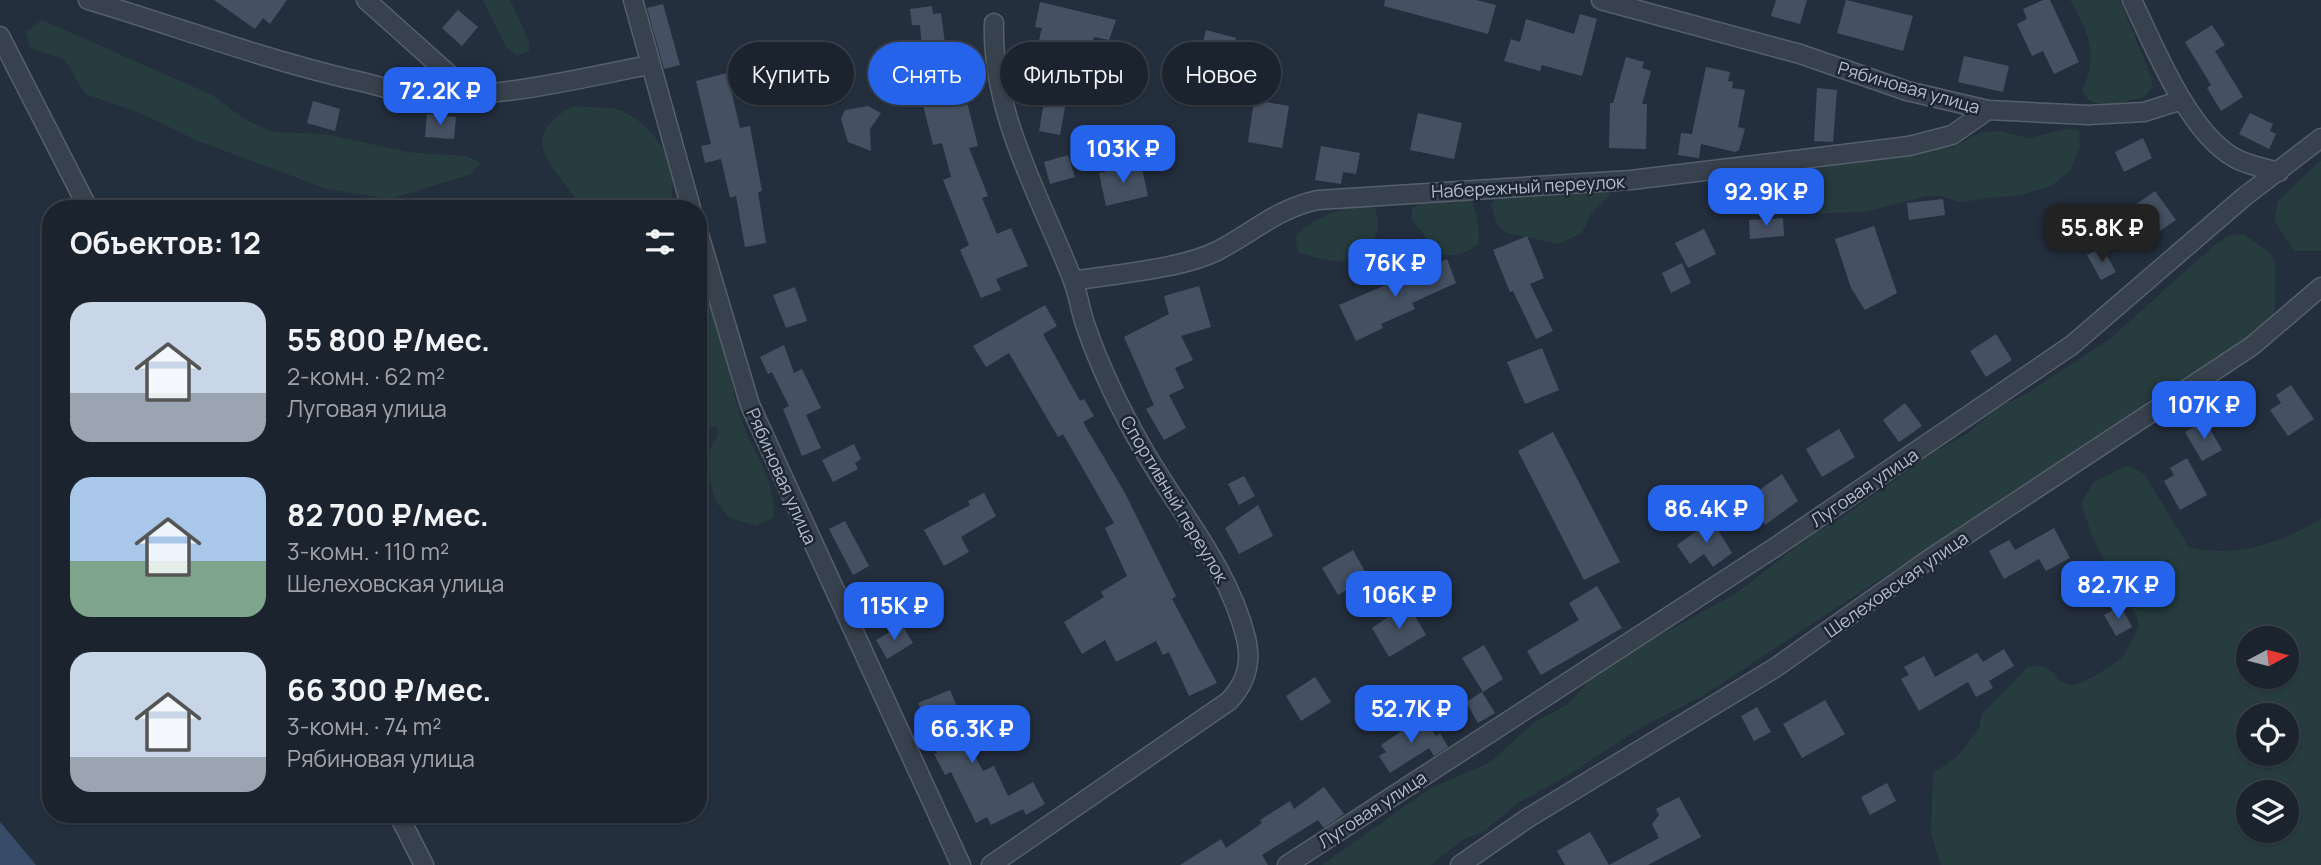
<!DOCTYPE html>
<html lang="ru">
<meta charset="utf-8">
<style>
body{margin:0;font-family:Manrope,sans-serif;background:#242b36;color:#f1f3f6;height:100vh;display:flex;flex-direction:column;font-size:26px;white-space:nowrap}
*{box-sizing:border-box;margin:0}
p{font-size:23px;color:#a0a4aa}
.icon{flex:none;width:38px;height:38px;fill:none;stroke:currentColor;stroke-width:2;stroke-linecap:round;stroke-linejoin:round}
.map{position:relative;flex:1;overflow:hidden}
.details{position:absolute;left:42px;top:200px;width:665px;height:623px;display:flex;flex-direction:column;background:#1b232e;border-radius:28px;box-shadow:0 2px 5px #0004,0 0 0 2px #39404a}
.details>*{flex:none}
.top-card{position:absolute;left:728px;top:42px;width:665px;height:63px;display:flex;gap:14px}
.needle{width:46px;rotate:83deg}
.fabs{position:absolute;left:2236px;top:626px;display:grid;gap:14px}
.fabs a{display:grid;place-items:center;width:63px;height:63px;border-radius:50%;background:#1b232e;box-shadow:0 2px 5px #0004,0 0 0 2px #39404a;font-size:35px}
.price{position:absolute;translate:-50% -60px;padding:0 16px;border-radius:14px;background:#2563eb;color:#fff;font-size:23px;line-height:46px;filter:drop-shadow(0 2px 4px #0008)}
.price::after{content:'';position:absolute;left:50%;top:42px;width:21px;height:16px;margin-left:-10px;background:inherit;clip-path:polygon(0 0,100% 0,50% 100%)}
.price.current{background:#222;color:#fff}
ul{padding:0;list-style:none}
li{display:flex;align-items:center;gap:21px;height:175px;padding:0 28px}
li span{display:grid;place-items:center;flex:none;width:196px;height:140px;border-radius:21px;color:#555}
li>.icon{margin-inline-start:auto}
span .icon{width:84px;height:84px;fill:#fffc;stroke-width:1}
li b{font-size:30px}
h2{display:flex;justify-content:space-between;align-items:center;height:84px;padding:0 28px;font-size:30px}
.pill{padding:0 24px;border-radius:32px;background:#1b232e;box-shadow:0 2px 5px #0004,0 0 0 2px #39404a;font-size:24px;line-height:63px}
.pill.current{background:#2563eb;color:#fff}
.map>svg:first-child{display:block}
.green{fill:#263c3f;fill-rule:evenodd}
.water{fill:#394c67}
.building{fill:#455162}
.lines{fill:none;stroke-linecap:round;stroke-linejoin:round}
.street-casing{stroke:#565f6c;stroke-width:21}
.street{stroke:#38414e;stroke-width:18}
.labels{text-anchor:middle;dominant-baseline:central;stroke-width:5;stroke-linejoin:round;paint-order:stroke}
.street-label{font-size:18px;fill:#b4bcc9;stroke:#1d2633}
</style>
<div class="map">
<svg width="2321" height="865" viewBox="0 0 2321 865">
<rect width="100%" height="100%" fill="#242f3e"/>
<g class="green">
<path d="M483 0H510L529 41V51L517 56 506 47Z"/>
<path d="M2070 0H2120L2152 79V87L2144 97C2125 101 2090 115 2082 89 2100 58 2087 28 2070 0Z"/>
<path d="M42 20 212 95 246 120 273 132 325 134 407 152 467 156 481 163 471 174 390 199 327 189 198 141 138 112 85 94 65 60 30 48 26 32Z"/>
<path d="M573 106C585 107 598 107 611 108 640 113 670 148 673 176 674 187 670 197 672 208H581C560 168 510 141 573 106Z"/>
<path d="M2069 128 2079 131 2080 147 2070 171 2051 186 2020 195 1959 202 1941 196H1927L1865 212 1757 215 1741 213 1731 208 1723 200 1717 180 1726 177 1860 158 1899 156 1939 147 1952 148 1982 132 1999 131 2030 138Z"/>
<path d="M2321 160V251H2294L2274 220 2278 201Z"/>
<path d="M1609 187 1610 195 1590 215 1582 233 1558 244 1507 233 1497 225 1491 204 1499 196Z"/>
<path d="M1462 197 1471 199C1477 214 1479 227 1479 243 1466 254 1455 258 1438 253L1411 218 1413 208 1421 202Z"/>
<path d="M1359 205 1375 208C1379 221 1379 227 1374 240 1363 273 1323 260 1298 252L1295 238C1310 218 1336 211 1359 205Z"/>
<path d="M2244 234C2252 241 2264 247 2271 255 2277 263 2275 274 2275 283 2275 318 2278 316 2247 338L1704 695 1642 727 1568 775 1518 803 1483 832 1464 839 1431 865H1322L1429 789 1489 763 1536 721 1567 705 1589 681 1614 661 1738 592 1811 535 1840 519 1936 451 1968 433 1998 407 2026 394 2110 339 2212 247 2230 235Z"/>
<path d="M698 275C727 318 725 367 740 415 752 454 774 471 774 517L756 526 730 518 716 502 706 467 708 452 719 434 716 426 698 430Z"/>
<path d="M2128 465 2144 474 2189 547C2233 559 2284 543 2321 518V865H1941L1931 833 1933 773 1958 756 1979 729 1982 714 2028 667C2053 660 2052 681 2070 685 2080 687 2115 664 2123 656 2129 648 2134 635 2139 626L2137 617 2093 539 2081 503 2094 482ZM2249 639H2287V677H2249ZM2249 716H2287V754H2249ZM2249 793H2287V831H2249Z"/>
</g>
<path class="water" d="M0 822 36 865H0Z"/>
<g class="building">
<path d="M214 0H287L270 24 263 18 255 29Z"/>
<path d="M1385 0H1476L1496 5 1488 34 1384 6Z"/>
<path d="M1776 0H1807L1800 24 1771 16Z"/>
<path d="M1846 0 1913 16 1903 51 1837 33Z"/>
<path d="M2043 0H2050L2079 62 2054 74 2043 51 2032 56 2017 24 2027 19 2023 9Z"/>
<path d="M1040 2 1116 20 1109 40 1094 37 1079 93 1068 90 1060 135 1039 131 1047 85 1042 84 1046 70 1039 69 1041 62 1034 60 1042 28 1035 27Z"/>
<path d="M663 4 680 65 664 69 647 8Z"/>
<path d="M932 6 933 14 941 13 945 44 922 47 920 25H912L910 9Z"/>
<path d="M458 10 478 27 462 46 442 28Z"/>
<path d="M1580 14 1597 19 1582 76 1542 65 1540 71 1504 61 1511 39 1520 42 1526 19 1574 34Z"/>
<path d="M2212 25 2225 45 2215 51 2243 97 2221 111 2207 88 2211 85 2185 42Z"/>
<path d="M1206 30 1236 38 1231 55 1256 63 1246 99 1228 93 1234 73 1192 58 1196 45 1202 46Z"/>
<path d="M1964 56 2009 66 2003 92 1958 82Z"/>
<path d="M1626 57 1644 62 1642 68 1651 71 1642 104H1647L1646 149 1609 148 1610 103H1613Z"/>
<path d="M1706 67 1730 72 1728 81 1733 82 1732 88 1745 90 1738 127 1745 129 1739 150 1735 152 1701 144 1699 158 1678 155 1681 133 1692 134Z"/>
<path d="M727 73 740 128 750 126 762 191 758 192 766 243 745 247 736 196 730 198 721 159 705 163 701 146 711 144 696 81Z"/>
<path d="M963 86 978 146 969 148 988 196 982 198 997 234 1011 228 1028 266 996 279 1001 290 981 298 960 250 969 245 943 180 951 177 942 143 933 145 921 97Z"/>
<path d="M1817 88 1837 90 1833 142 1814 141Z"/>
<path d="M1254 100 1289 106 1282 148 1248 142Z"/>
<path d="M313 101 340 109 335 131 307 123Z"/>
<path d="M868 106 881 113 870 129 871 151 848 142 841 119 845 110Z"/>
<path d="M1418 113 1462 123 1454 159 1410 150Z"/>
<path d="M2250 113 2273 124 2270 131 2276 134 2269 149 2239 134Z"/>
<path d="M427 114 456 117 454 139 425 137Z"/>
<path d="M2143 138 2152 158 2124 172 2115 152Z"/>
<path d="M1321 146 1360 153 1356 174 1343 172 1341 184 1315 180Z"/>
<path d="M1068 155 1075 177 1050 184 1044 162Z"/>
<path d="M1141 164 1148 196 1106 206 1099 173Z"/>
<path d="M2155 191 2176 220 2146 241 2125 212Z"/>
<path d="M1943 199 1945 215 1909 220 1907 203Z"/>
<path d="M1783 218 1784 236 1750 239 1749 220Z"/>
<path d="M1874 226 1897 293 1865 310 1851 288 1835 239Z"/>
<path d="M1704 229 1716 254 1688 268 1675 243Z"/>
<path d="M1527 236 1544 278 1530 284 1553 331 1536 339 1513 291 1510 292 1493 250Z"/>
<path d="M2102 247 2116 272 2101 280 2087 255Z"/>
<path d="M1447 259 1456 283 1412 303 1415 309 1381 324 1383 328 1356 341 1339 305Z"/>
<path d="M1682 263 1691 283 1671 293 1662 273Z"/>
<path d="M1199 286 1211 327 1181 336 1193 360 1175 368 1184 388 1169 395 1186 428 1164 440 1146 409 1154 405 1124 337 1169 314 1164 296Z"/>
<path d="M795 287 807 321 786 328 773 295Z"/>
<path d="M1045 305 1057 326 1043 334 1080 401 1084 399 1094 416 1083 422 1125 493 1176 596 1172 599 1217 683 1189 696 1169 652 1163 655 1156 641 1116 662 1105 640 1082 654 1064 622 1104 597 1101 592 1127 576 1105 528 1114 523 1063 434 1058 437 1009 353 986 367 973 346Z"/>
<path d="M1996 334 2012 360 1986 377 1970 351Z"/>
<path d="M784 345 794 373 802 369 821 408 806 415 821 448 802 456 783 409 789 406 772 372 768 374 760 357Z"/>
<path d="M1542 348 1559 390 1525 404 1507 362Z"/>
<path d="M2291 385 2314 419 2288 436 2270 410 2281 403 2276 395Z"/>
<path d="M1905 403 1922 426 1899 442 1883 420Z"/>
<path d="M2205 420 2222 450 2202 461 2185 432Z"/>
<path d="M1839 429 1855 457 1822 477 1806 449Z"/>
<path d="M1553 432 1620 562 1584 580 1518 451Z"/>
<path d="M854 444 861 459 855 463 858 469 833 482 822 460Z"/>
<path d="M2187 458 2207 495 2180 510 2164 481 2174 475 2170 468Z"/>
<path d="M1782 474 1798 501 1765 525 1756 511 1725 514Z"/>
<path d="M1244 476 1255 496 1239 505 1228 484Z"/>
<path d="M984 493 996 516 961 537 969 552 944 566 924 530 970 505 968 501Z"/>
<path d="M1258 505 1273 536 1239 554 1225 528Z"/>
<path d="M1712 520 1732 553 1713 567 1704 554 1690 564 1677 545Z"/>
<path d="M845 521 869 566 853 575 829 529Z"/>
<path d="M2054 528 2070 558 2046 571 2039 559 2004 579 1989 551 2009 540 2015 550Z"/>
<path d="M1353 550 1368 577 1338 595 1322 568Z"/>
<path d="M1597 586 1622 628 1541 675 1527 651 1579 620 1569 603Z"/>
<path d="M2121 606 2132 627 2116 636 2104 615Z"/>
<path d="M1401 608 1404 613 1411 609 1426 635 1389 657 1372 628Z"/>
<path d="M902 625 913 643 887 659 876 640Z"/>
<path d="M1484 645 1503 679 1483 692 1462 658Z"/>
<path d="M2004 649 2014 666 1989 681 1993 688 1976 697 1968 682 1919 711 1901 679 1909 675 1904 667 1924 656 1935 677 1977 653 1983 662Z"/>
<path d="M1315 677 1331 702 1301 721 1286 696Z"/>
<path d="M950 690 969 734 964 736 983 771 994 766 1008 796 1033 782 1045 804 1026 815 1023 809 991 825 987 817 976 823 951 772 945 775 934 754 937 753 928 738 933 736 918 703Z"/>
<path d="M1482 692 1495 713 1478 723 1466 702Z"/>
<path d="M1825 700 1845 734 1802 758 1783 724Z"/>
<path d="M1757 707 1771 732 1754 741 1741 716Z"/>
<path d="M1422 717 1436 736 1440 733 1448 747 1434 756 1429 748 1390 773 1379 756 1386 752 1381 745Z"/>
<path d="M1887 783 1896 801 1870 815 1861 797Z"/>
<path d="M1324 787 1344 814 1324 828 1318 820 1262 855 1268 865H1180L1221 839 1226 848 1262 823 1260 820 1290 801 1294 809Z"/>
<path d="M1679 797 1701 837 1648 865H1609L1659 838 1652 824 1659 815 1656 809Z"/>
<path d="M1590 832 1609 865H1565L1557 851Z"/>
</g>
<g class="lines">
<g class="street-casing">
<g id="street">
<path d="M88 0C175 26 260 58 349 79 371 83 394 92 416 94 496 100 572 80 649 65"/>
<path d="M366 0 471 94"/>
<path d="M633 0 691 208"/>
<path d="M1601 0 1800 54 1907 91 1988 110 2088 115 2144 112 2182 100"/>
<path d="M2132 0C2154 46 2188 131 2233 157 2246 165 2264 168 2279 172"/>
<path d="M0 36 88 208"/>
<path d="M698 231 750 405 961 865"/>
<path d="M1073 281C1115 274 1181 269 1217 251 1252 233 1278 208 1318 200L1631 180 1909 146 1952 135 1988 110"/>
<path d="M398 814 424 865"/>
<path d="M991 865 1229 701C1246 683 1252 663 1246 638 1229 568 1178 510 1143 449 1120 409 1100 368 1085 324 1080 309 1078 293 1072 278 1040 196 991 113 994 23"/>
<path d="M1287 865 1777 546 2072 345 2244 197 2321 138"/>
<path d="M1460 865 1528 818 1775 668 1928 560 2252 346 2321 287"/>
</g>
</g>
<use href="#street" class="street"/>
</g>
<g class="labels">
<g class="street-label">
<text transform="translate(1909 87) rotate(16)">Рябиновая улица</text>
<text transform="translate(1528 186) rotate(-3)">Набережный переулок</text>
<text transform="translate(782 476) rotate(66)">Рябиновая улица</text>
<text transform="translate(1864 487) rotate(-34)">Луговая улица</text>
<text transform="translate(1175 499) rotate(59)">Спортивный переулок</text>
<text transform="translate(1896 584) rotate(-35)">Шелеховская улица</text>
<text transform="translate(1372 809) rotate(-33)">Луговая улица</text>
</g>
</g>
</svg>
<div class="fabs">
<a><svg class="needle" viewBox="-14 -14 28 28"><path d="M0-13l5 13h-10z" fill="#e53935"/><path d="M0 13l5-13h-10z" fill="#a0a4aa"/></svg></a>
<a><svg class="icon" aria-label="locate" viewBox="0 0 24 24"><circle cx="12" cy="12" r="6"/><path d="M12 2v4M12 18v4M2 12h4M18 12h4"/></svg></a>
<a><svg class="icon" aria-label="layers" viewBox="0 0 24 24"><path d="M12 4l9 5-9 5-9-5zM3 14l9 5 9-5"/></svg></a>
</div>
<b class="price" style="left:440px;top:127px">72.2K ₽</b>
<b class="price" style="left:1123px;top:185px">103K ₽</b>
<b class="price" style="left:1766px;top:228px">92.9K ₽</b>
<b class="price current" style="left:2102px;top:264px">55.8K ₽</b>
<b class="price" style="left:1395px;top:299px">76K ₽</b>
<b class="price" style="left:2204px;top:441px">107K ₽</b>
<b class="price" style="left:1706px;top:545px">86.4K ₽</b>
<b class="price" style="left:2118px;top:621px">82.7K ₽</b>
<b class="price" style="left:1399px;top:631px">106K ₽</b>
<b class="price" style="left:894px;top:642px">115K ₽</b>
<b class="price" style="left:1411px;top:745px">52.7K ₽</b>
<b class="price" style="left:972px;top:765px">66.3K ₽</b>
<div class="top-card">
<a class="pill">Купить</a>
<a class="pill current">Снять</a>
<a class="pill">Фильтры</a>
<a class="pill">Новое</a>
</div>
<section class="details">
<h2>Объектов: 12<svg class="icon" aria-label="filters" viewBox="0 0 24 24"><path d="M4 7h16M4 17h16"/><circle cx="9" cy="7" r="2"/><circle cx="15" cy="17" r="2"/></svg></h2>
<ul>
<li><span style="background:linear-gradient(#c9d6e8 65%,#9aa5b1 0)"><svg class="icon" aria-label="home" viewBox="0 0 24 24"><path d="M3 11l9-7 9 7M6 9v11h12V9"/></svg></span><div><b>55 800 ₽/мес.</b><p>2-комн. · 62 m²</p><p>Луговая улица</p></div></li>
<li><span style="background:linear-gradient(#a9c7e8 60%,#7fa58c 0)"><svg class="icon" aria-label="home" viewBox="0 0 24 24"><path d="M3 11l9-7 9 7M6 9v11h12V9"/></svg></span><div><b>82 700 ₽/мес.</b><p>3-комн. · 110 m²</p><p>Шелеховская улица</p></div></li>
<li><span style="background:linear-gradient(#c9d6e8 75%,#9aa5b1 0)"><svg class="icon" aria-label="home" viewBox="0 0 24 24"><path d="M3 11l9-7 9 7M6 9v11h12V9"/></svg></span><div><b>66 300 ₽/мес.</b><p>3-комн. · 74 m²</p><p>Рябиновая улица</p></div></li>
</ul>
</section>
</div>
